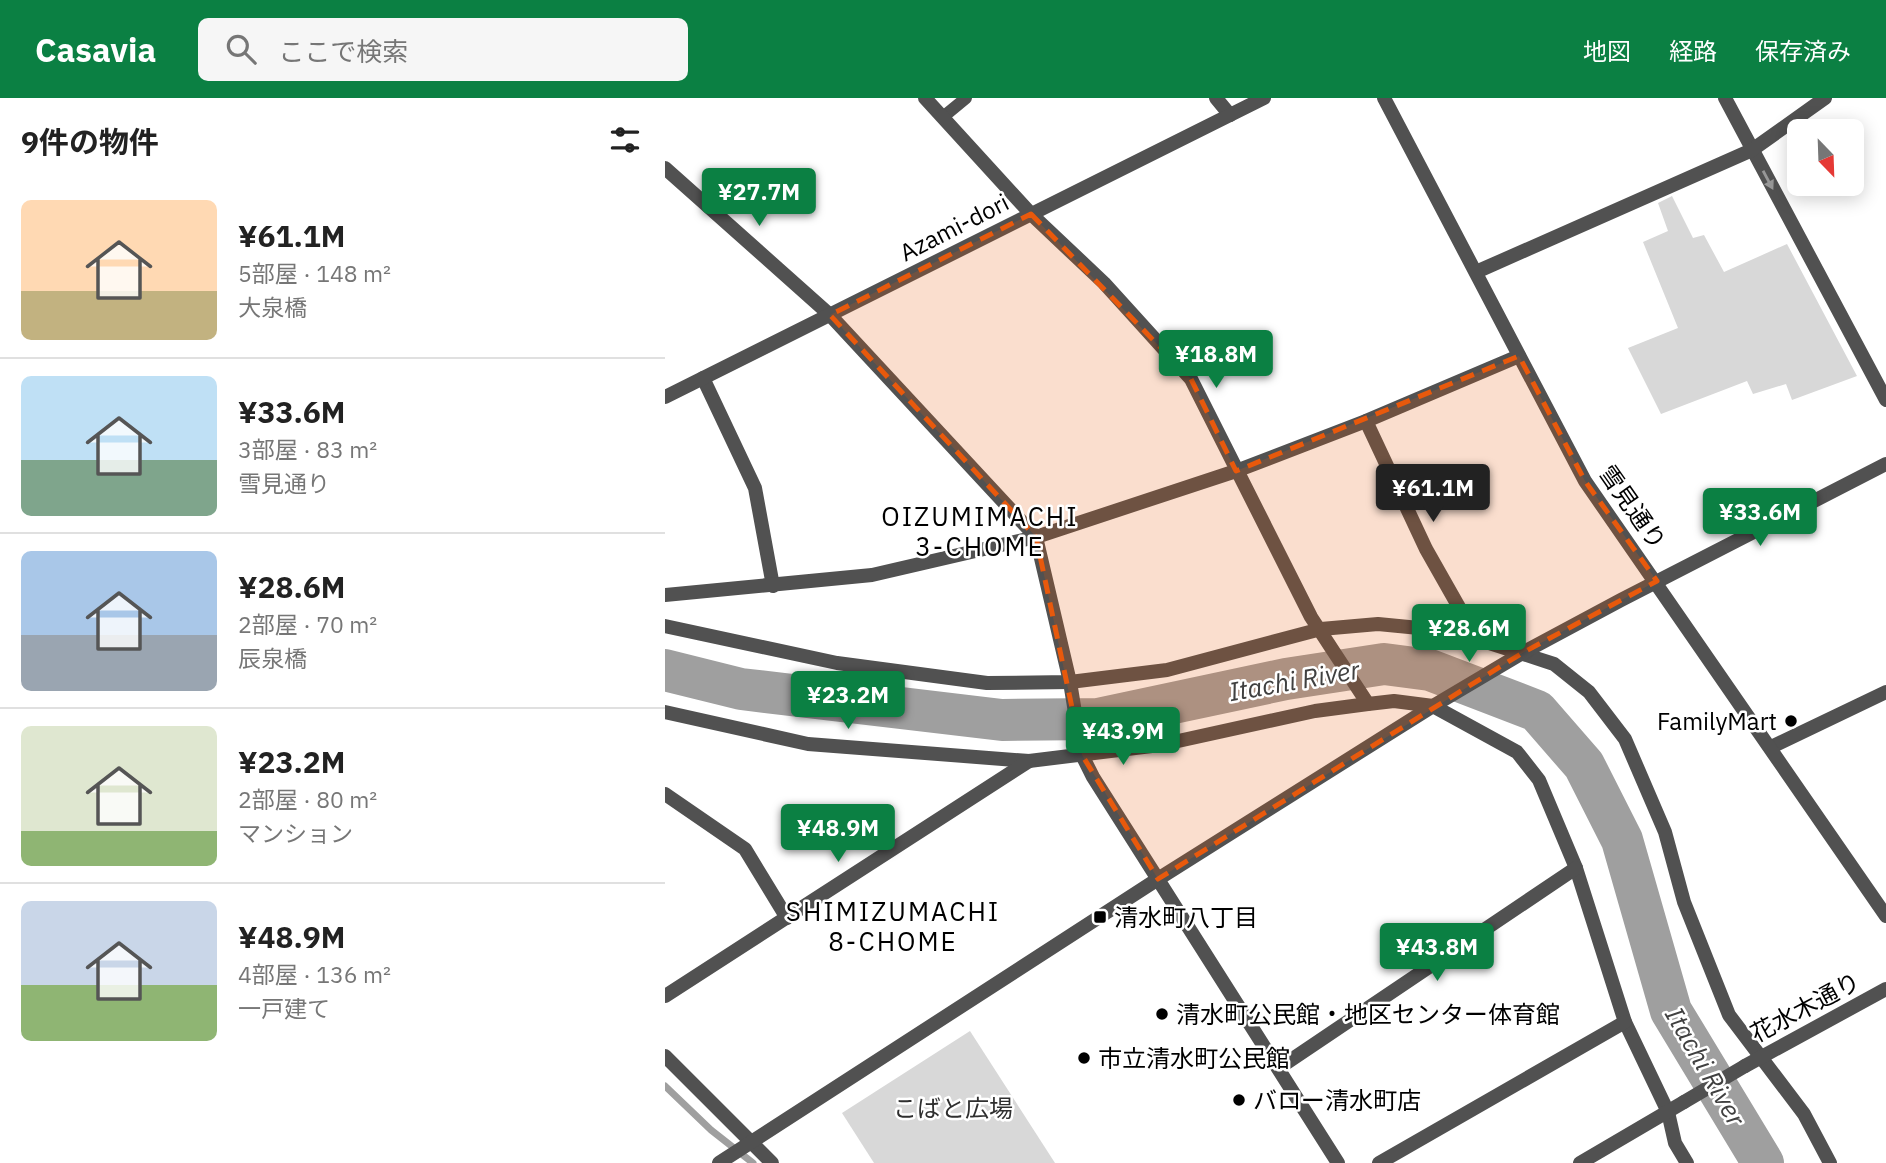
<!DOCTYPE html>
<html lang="ja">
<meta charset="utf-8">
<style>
body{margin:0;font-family:"IBM Plex Sans","Noto Sans JP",sans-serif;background:#f6f6f6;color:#222;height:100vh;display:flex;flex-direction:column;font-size:26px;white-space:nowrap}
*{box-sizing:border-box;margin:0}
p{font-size:23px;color:#767676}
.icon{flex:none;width:38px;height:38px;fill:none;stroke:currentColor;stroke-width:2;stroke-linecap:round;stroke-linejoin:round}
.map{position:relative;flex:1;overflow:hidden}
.drawer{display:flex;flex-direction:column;background:#fff;width:665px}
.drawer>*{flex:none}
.needle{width:46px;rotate:157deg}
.buttons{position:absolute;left:1122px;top:21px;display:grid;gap:14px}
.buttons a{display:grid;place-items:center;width:77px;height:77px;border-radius:10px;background:#fff;box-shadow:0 4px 18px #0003;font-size:35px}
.price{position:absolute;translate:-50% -60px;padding:0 16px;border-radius:7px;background:#0b8043;color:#fff;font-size:23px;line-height:46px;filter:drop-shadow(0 2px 4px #0008)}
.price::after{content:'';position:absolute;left:50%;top:42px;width:21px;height:16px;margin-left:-10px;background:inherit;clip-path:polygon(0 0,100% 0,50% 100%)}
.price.active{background:#222;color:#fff}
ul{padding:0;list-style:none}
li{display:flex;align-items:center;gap:21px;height:175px;padding:0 21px}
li+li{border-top:2px solid #e0e0e0}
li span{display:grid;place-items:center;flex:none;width:196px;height:140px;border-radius:10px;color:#555}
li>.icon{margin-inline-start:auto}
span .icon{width:84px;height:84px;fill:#fffc;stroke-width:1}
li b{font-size:30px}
h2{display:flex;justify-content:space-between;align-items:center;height:84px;padding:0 21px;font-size:30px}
header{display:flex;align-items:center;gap:42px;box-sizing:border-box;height:98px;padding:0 35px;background:#0b8043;color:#fff}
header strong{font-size:33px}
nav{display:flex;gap:38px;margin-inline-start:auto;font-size:24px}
.search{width:490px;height:63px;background:#f6f6f6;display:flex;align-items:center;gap:18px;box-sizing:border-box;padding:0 24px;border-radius:10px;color:#767676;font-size:26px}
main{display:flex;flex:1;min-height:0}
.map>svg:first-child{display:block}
.green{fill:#d8d8d8}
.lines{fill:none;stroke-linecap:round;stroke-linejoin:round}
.stream{stroke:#9f9f9f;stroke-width:7}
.river{stroke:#9f9f9f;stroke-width:42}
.service{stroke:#515151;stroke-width:12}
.minor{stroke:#515151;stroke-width:14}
.tertiary{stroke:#515151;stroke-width:14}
.oneway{fill:#979797}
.marked{fill:#e8590c;fill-opacity:0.2;stroke:#e8590c;stroke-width:5;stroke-dasharray:14 9;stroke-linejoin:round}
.poi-dot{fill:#000;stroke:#fff;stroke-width:2.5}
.labels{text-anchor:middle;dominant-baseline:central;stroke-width:5;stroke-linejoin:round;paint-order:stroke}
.street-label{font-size:24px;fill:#000;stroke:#fff}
.poi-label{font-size:24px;fill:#000;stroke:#fff;text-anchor:start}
.park-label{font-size:24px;fill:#2f2f2f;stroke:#fff}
.neighbourhood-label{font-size:26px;letter-spacing:2px;fill:#000;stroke:#fff}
.water-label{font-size:26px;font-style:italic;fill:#404040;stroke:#fff}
</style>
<header>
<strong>Casavia</strong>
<div class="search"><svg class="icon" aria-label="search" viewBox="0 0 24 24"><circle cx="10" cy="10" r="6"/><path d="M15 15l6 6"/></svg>ここで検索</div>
<nav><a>地図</a><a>経路</a><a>保存済み</a></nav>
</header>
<main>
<section class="drawer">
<h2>9件の物件<svg class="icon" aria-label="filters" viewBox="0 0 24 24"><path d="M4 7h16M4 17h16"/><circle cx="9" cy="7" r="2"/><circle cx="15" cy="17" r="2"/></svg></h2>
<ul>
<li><span style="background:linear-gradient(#ffd9b3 65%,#c2b280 0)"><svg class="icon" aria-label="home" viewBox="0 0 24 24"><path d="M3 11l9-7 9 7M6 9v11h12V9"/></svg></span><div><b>¥61.1M</b><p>5部屋 · 148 m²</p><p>大泉橋</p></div></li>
<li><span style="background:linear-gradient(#bfe0f5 60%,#7fa58c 0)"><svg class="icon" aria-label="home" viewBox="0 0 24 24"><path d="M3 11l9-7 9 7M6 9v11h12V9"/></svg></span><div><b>¥33.6M</b><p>3部屋 · 83 m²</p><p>雪見通り</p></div></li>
<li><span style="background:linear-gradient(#a9c7e8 60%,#9aa5b1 0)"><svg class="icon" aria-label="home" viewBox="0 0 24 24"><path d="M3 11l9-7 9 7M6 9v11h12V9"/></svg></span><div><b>¥28.6M</b><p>2部屋 · 70 m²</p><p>辰泉橋</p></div></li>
<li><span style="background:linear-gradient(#dfe7d0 75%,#8fb573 0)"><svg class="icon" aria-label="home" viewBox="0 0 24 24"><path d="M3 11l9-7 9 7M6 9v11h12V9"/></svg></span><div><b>¥23.2M</b><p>2部屋 · 80 m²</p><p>マンション</p></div></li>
<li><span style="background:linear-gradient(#c9d6e8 60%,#8fb573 0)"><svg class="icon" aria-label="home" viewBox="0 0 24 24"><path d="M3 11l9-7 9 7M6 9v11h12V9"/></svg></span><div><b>¥48.9M</b><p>4部屋 · 136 m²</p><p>一戸建て</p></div></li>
</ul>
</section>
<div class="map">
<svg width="1221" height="1065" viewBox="0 0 1221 1065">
<rect width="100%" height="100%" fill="#fff"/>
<g class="green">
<path d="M1007 98 1028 140 1039 137 1059 174 1122 146 1192 278 1127 302 1121 286 1088 296 1082 283 996 316 963 250 1013 230 978 144 1003 133 993 105Z"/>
<path d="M305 933 390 1065H209L177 1015Z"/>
</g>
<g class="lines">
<path class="stream" d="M0 988 46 1032 88 1065"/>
<path class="river" d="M0 572 76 591 337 622 433 621 621 581 719 566 765 572 872 613 919 667 957 742 1006 913 1098 1065"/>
<path class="service" d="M278 19 301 0"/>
<g class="minor">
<path d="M260 0 366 116 439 185 526 281 646 519 703 606"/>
<path d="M551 0 565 17"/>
<path d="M1060 0 1221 302"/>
<path d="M0 70 165 217 371 439 405 584 417 657 428 679 673 1065"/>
<path d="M811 174 1087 52 1160 0"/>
<path d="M38 280 90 390 108 488"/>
<path d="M701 323 761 451 812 541"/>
<path d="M0 497 207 477 371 439 571 373 701 323 854 258"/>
<path d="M0 528 172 565 322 585 405 584 502 572 656 531 713 526 754 530 812 541 889 566 924 594 960 641 1000 734 1019 804 1064 917 1139 1016 1165 1065"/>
<path d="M0 614 143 646 364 663 495 647 650 613 703 606 729 603 768 608 852 654 874 682 911 770 960 924 1003 1014 1010 1045 1022 1065"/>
<path d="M1106 649 1221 594"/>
<path d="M0 696 80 751 122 820"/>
<path d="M0 898 364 663"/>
<path d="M0 958 107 1065"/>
<path d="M614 970 911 770"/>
<path d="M1019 1004 1080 968"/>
<path d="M54 1065 493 781 768 608 859 554 956 502 1221 366"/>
<path d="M714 1065 960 924"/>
</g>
<g class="tertiary">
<path d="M719 0 920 383 1221 818"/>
<path d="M0 299 599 0"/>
<path d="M1080 968 1221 891"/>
<path d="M915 1065 1019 1004"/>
</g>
</g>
<defs><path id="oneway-solid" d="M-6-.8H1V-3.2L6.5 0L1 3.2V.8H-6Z" transform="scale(1.75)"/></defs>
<use class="oneway" href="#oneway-solid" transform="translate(1103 82) rotate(62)"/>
<path class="marked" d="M366 116 526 281 571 373 854 258 920 383 992 483 859 554 493 781 417 657 371 439 165 217Z"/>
<g class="poi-dot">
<circle cx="1126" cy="623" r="7"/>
<rect x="428" y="812" width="14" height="14" rx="3.5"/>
<circle cx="497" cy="916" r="7"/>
<circle cx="419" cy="960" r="7"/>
<circle cx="574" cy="1002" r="7"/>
</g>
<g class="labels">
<g class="street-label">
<text transform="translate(289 129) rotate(-27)">Azami-dori</text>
<text transform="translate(968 409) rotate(55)">雪見通り</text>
<text transform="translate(1140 909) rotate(-28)">花水木通り</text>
</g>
<g class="poi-label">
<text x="1112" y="623" text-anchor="end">FamilyMart</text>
<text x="449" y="819">清水町八丁目</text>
<text x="511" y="916">清水町公民館・地区センター体育館</text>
<text x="433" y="960">市立清水町公民館</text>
<text x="588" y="1002">バロー清水町店</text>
</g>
<g class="park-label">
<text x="288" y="1010">こばと広場</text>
</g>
<g class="neighbourhood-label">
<text x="315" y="418">OIZUMIMACHI<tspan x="315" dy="30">3-CHOME</tspan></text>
<text x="228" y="813">SHIMIZUMACHI<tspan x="228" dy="30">8-CHOME</tspan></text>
</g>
<g class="water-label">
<text transform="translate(629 582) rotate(-10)">Itachi River</text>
<text transform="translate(1041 968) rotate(60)">Itachi River</text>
</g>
</g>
</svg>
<div class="buttons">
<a><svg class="needle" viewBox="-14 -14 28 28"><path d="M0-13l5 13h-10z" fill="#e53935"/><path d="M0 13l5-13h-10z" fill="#767676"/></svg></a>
</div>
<b class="price" style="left:94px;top:130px">¥27.7M</b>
<b class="price" style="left:551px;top:292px">¥18.8M</b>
<b class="price active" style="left:768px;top:426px">¥61.1M</b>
<b class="price" style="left:1095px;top:450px">¥33.6M</b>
<b class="price" style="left:804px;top:566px">¥28.6M</b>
<b class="price" style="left:183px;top:633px">¥23.2M</b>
<b class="price" style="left:458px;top:669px">¥43.9M</b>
<b class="price" style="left:173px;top:766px">¥48.9M</b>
<b class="price" style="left:772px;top:885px">¥43.8M</b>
</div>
</main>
